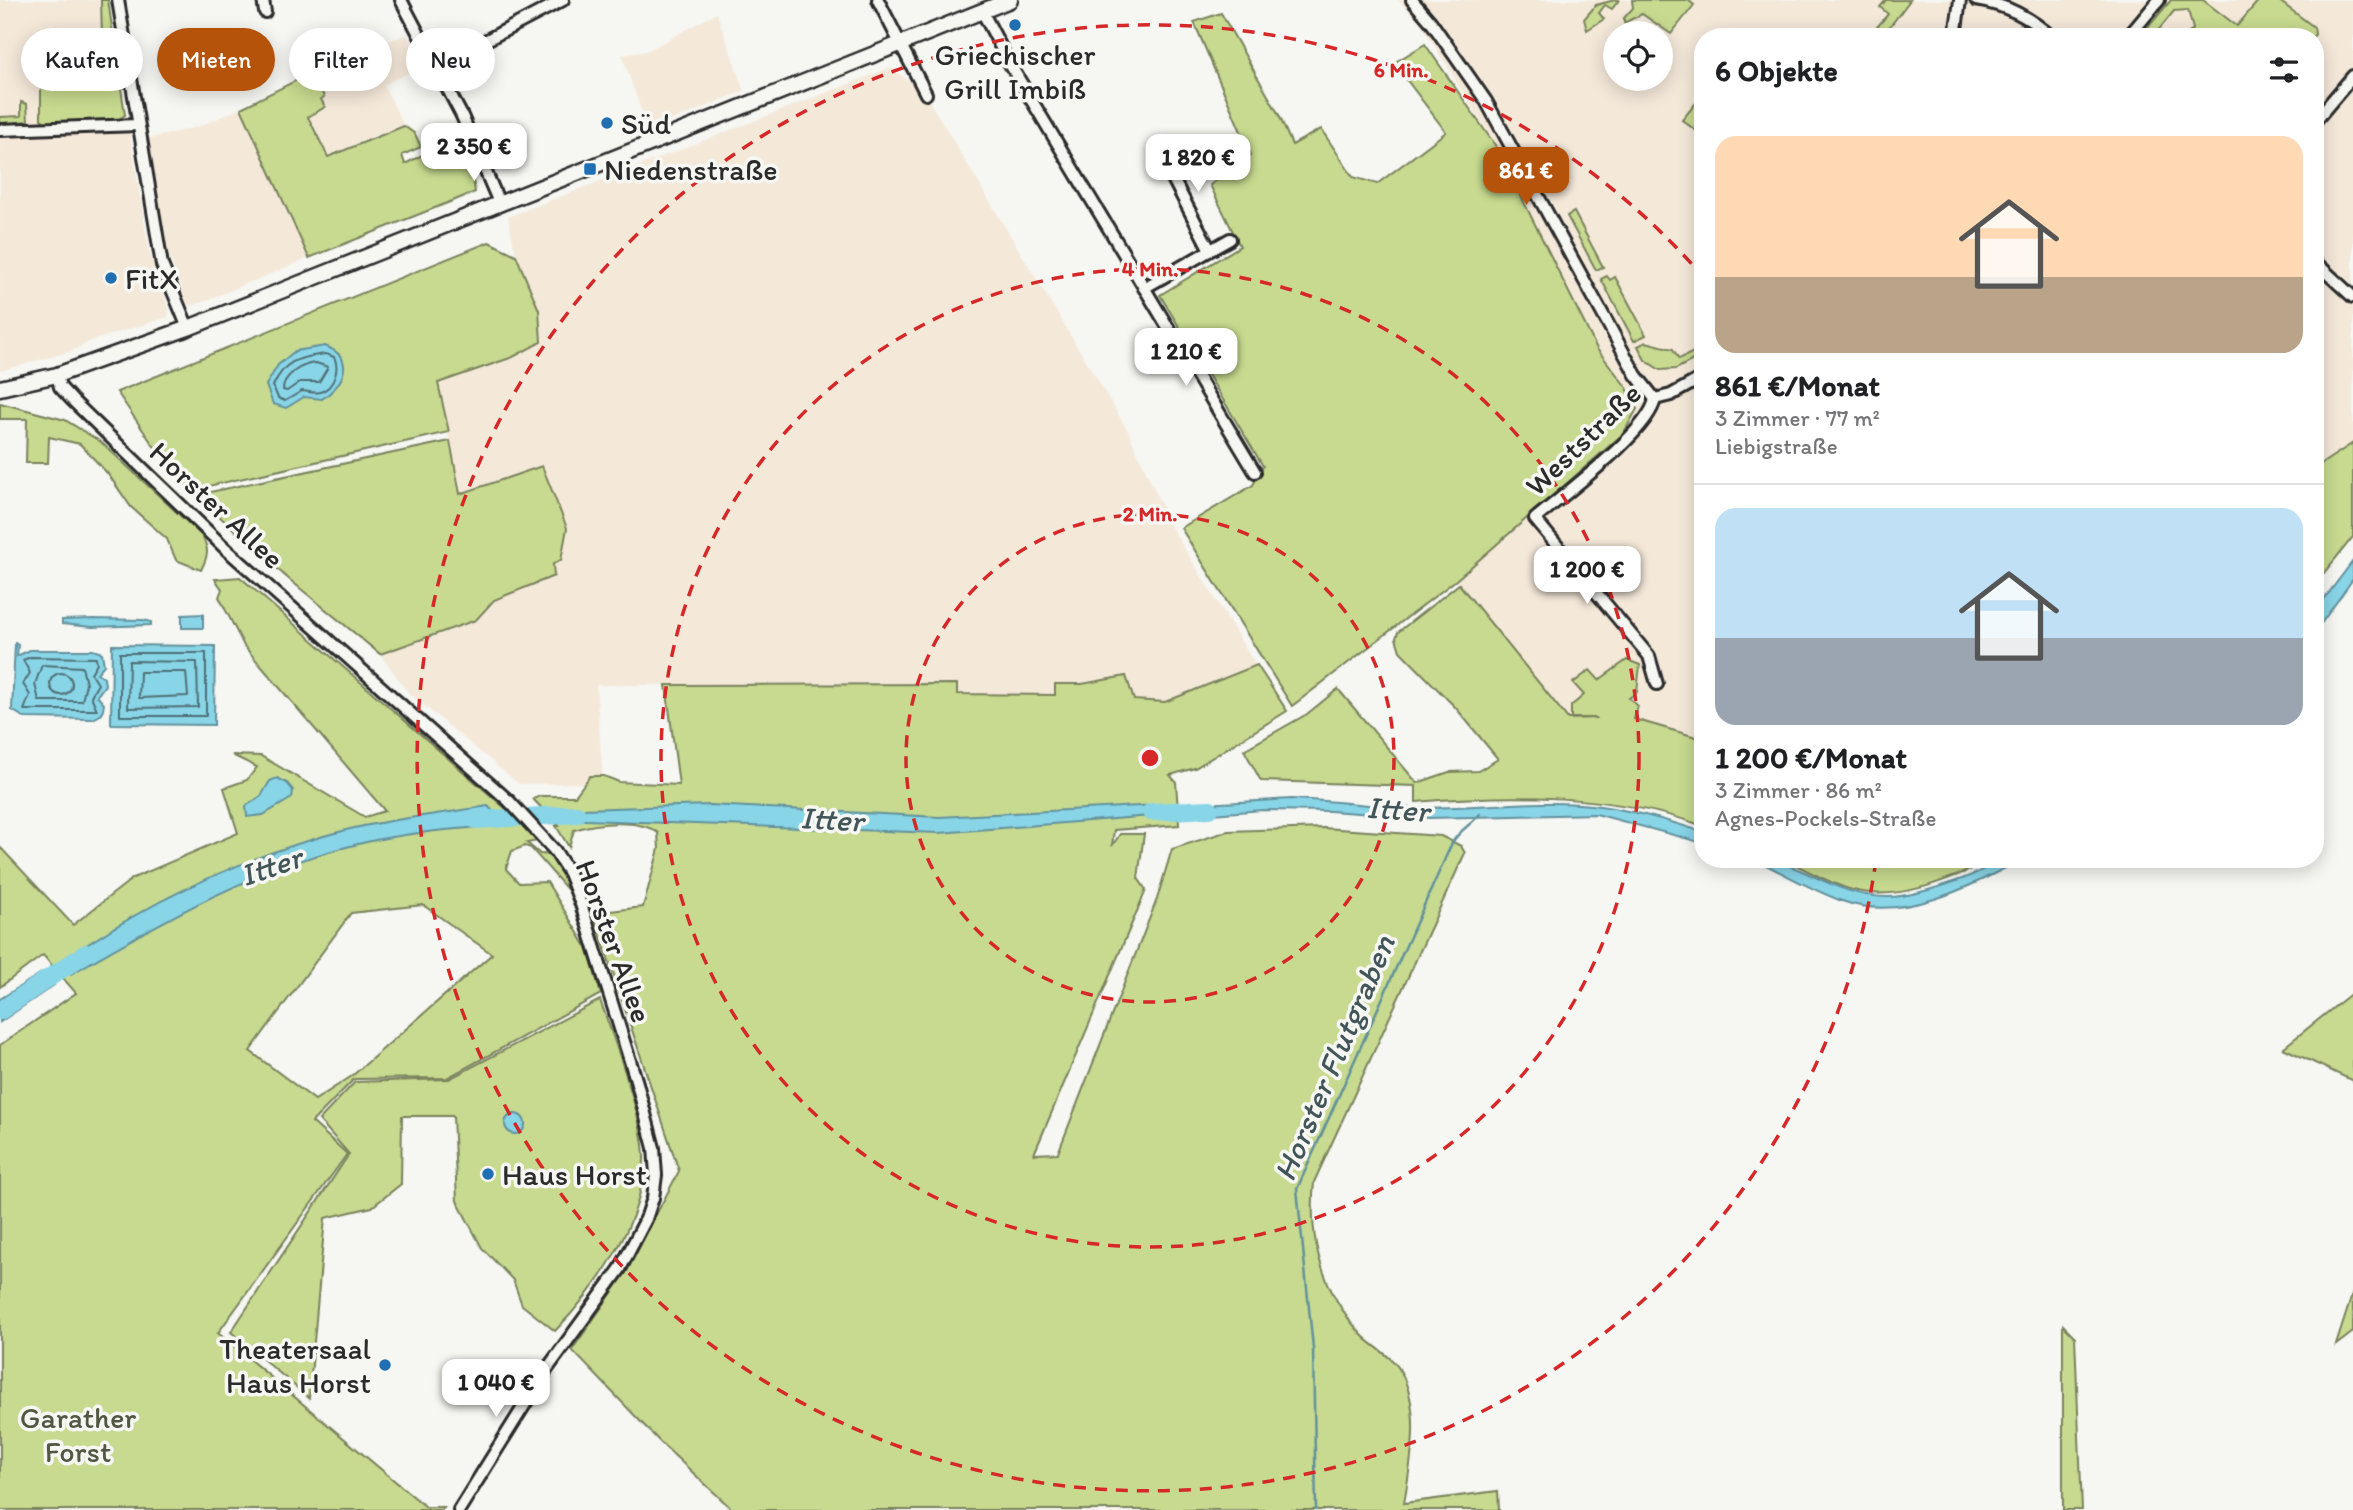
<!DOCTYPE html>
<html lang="de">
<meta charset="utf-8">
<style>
body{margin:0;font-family:Itim,sans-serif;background:#f2f2f2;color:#202124;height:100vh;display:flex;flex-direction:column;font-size:26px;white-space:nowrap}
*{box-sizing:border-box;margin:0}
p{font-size:23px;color:#757577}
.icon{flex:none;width:38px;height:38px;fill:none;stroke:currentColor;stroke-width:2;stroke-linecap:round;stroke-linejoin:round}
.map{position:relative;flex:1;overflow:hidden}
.sheet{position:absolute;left:1694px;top:28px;width:630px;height:840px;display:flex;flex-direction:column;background:#fff;border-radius:28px;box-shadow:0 4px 18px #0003}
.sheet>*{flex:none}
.top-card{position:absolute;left:21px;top:28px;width:665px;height:63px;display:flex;gap:14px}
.buttons{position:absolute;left:1603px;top:21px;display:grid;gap:14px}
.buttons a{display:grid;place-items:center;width:70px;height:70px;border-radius:50%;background:#fff;box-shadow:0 4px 18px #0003;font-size:35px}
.price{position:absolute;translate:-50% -60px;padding:0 16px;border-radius:14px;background:#fff;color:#222;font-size:23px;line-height:46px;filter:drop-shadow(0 2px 4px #0008)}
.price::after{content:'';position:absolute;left:50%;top:42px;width:21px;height:16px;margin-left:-10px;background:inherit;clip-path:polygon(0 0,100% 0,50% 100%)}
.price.active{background:#b45309;color:#fff}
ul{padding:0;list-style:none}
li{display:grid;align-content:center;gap:14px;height:371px;padding:0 21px}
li+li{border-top:2px solid #e0e0e0}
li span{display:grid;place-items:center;height:217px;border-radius:21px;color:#555}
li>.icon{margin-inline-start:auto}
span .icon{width:126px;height:126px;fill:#fffc;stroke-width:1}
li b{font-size:30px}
h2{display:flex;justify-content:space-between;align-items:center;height:84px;padding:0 21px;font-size:30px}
.tag{padding:0 24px;border-radius:32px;background:#fff;box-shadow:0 4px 18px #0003;font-size:24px;line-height:63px}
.tag.active{background:#b45309;color:#fff}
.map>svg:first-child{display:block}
.built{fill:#f4e8d9;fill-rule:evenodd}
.green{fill:#c7da8f;stroke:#79825d;stroke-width:2;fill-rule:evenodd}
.water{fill:#88d5e7;stroke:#63919c;stroke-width:2}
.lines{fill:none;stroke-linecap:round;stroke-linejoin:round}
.shore{stroke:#506f76;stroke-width:2}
.stream{stroke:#63919c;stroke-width:2.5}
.river{stroke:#88d5e7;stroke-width:18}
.minor-casing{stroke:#2b2b2b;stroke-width:16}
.major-casing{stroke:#2b2b2b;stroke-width:19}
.minor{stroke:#f6f6f2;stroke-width:10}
.major{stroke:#f6f6f2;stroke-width:14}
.ring{fill:none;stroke:#d62828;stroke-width:3.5;stroke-dasharray:12 9}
.poi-dot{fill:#1f6fb2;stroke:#f6f6f2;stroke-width:2.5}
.labels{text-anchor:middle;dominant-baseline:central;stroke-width:7;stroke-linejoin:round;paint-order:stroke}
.poi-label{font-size:30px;fill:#2b2b2b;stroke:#f6f6f2;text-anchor:start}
.street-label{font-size:30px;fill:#2b2b2b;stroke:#f6f6f2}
.park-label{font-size:30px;fill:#525744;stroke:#f6f6f2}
.water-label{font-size:32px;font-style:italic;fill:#42565a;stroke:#f6f6f2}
.centre{fill:#d62828;stroke:#f6f6f2;stroke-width:3.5}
.ring-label{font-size:21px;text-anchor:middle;font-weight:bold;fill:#d62828;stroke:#f6f6f2;stroke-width:7;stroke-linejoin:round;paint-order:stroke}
</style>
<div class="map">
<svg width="2353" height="1510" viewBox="0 0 2353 1510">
<rect width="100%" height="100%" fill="#f6f6f2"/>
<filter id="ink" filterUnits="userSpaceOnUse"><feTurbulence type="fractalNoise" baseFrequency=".0143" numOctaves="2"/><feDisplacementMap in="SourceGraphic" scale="14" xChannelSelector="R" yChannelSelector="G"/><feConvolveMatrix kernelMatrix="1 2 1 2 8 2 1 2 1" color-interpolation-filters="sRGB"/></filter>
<g filter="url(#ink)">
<g class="built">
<path d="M0 0H108L149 251 169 310 168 317 91 341 72 351 0 371Z"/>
<path d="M1398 0H2353V443L2315 468V37H1703V739L1622 717 1568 719 1456 580 1623 434 1627 388 1597 349 1497 148 1418 19ZM1615 33H1661V79H1615Z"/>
<path d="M717 13 744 91 648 130 622 55 647 51Z"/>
<path d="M406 34 424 65 384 85 404 126 328 157 308 117 313 72Z"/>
<path d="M890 68 923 91 1127 429 1171 527 1256 665 1165 702 1134 700 1125 676 1082 684H1055V695L957 694 956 684 596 685 603 783 519 784 408 692 380 654 476 620 494 600 553 576 460 494 438 383 513 357 539 310 516 255 508 217Z"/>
<path d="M241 108 309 258 193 306 187 304 167 249 148 139 200 126Z"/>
</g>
<g class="green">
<path d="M101 0H108L125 115 119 119 45 122 41 119V77L103 74Z"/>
<path d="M1615 0H1619L1612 9 1605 5 1599 13 1604 19 1587 30 1584 19 1596 5Z"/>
<path d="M1632 0H1688L1694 5 1671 34 1642 14 1624 23V18L1633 8Z"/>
<path d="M1886 0H1910L1885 33 1877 27 1888 14 1880 7Z"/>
<path d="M2171 0H2203L2237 26 2259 0H2278L2314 27 2315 34 2313 37H2185L2193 29 2188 10 2174 11 2153 37H2140Z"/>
<path d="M1221 13 1279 115 1292 145 1321 129 1353 177 1377 184 1446 132 1394 63 1425 44 1497 148 1597 349 1627 388 1637 409 1623 434 1456 580 1292 706 1181 528 1253 485 1263 466 1160 295 1240 246 1210 185 1251 155 1194 22Z"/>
<path d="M313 72 324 97 321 99 325 107 308 117 328 157 404 126 415 134 421 147 402 155 405 164 461 135 469 155 475 192 309 258 241 108Z"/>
<path d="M21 102 27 104 28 121 0 124V117L21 116Z"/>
<path d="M1695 104 1703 109V136L1682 120Z"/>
<path d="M1574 212 1603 267 1596 270 1567 216Z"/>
<path d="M489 242 516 255 539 310 541 342 513 357 438 383 449 432 191 490 153 445 117 392Z"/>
<path d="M1607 276 1610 280 1615 277 1646 335 1634 341 1601 279Z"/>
<path d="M1646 342 1673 349 1679 359 1696 351 1701 356 1676 369 1660 370 1645 360 1638 346Z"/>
<path d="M0 403 65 420 101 442 201 535C210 549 208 556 201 570L176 560 167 539 131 507 108 474 80 444 49 437 48 463H26L27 419H0Z"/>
<path d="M450 441 460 494 542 466 567 528 561 560 553 564 554 576 494 600 476 620 380 654 284 575 196 495Z"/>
<path d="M2353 443V537L2315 584V468Z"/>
<path d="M240 577 536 835 538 841 527 843 540 854 553 855 564 870 572 895 531 848 525 846 512 851 506 869 519 883 547 882 587 948 601 994 447 1078 354 1079 312 1122 347 1154 218 1333 426 1507H444L442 1510H0V1045L76 993 43 955 0 987V847L73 925 133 878 238 833 224 788 247 780 257 767 232 755 261 756 365 817 385 811 244 646 219 597 222 589 215 579ZM423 905 492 954 352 1076 315 1100 250 1051 351 913Z"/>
<path d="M1459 584 1568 719 1597 718H1571V706L1584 695 1573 683 1590 670 1599 680 1627 660 1640 665 1637 692 1629 698 1638 706 1634 719 1703 739V826C1614 793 1510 794 1416 802V786L1261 781 1244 750 1307 714 1338 689 1417 783 1449 772 1478 771 1498 759 1456 708 1400 651 1396 638 1398 632Z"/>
<path d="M1257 665 1287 711 1195 768 1170 775 1176 782 1179 825 1114 830 1112 846 1120 834H1144L1138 878 1146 890 1034 1154 1058 1153 1157 899 1172 849 1228 831 1323 828 1441 836 1461 846 1465 853 1314 1182C1308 1239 1322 1291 1362 1335 1372 1346 1389 1354 1398 1367 1423 1407 1411 1460 1404 1503L1498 1491 1499 1510H733L661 1443 572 1350 625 1274 679 1171 593 913 643 907 659 849 658 833C639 818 596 823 574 830L569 847 556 826H559L533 799 540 796H575L590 776H604L619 782 679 785 666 685 957 684V694L1055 695V684H1082L1126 676 1134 700 1165 702Z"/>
<path d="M1783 859H1996C1953 877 1901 903 1853 890 1830 884 1806 869 1783 859Z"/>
<path d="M2353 992V1081L2283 1048Z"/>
<path d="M600 1000C614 1039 644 1120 644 1159 644 1222 598 1287 555 1331L522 1305 513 1280 482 1248 457 1201 453 1116H402L401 1184 372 1207 325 1218 309 1398 231 1332 349 1154 319 1120 355 1082 449 1079Z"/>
<path d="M2353 1292V1332L2336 1345Z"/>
<path d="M2063 1325 2075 1337 2082 1510H2063Z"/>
</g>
<g class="water">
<path d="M325 346C356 358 345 383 322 399L304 397 286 408 273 404 266 385 278 365 295 351Z"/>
<path d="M2353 561V579L2315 632V611Z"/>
<path d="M203 614V628H182V615Z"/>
<path d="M93 619 143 620 151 622V625L92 627 62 624V620Z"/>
<path d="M15 643 18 645 17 656 30 650H93L102 653 104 665 97 673 104 678 105 685 97 696 104 704 102 714 93 719 25 718 12 710Z"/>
<path d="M112 645 215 646 214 725 111 724Z"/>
<path d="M277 778 287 783 293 790 292 798 263 815 247 817 246 806 261 796 270 781Z"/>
<path d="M1291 799C1332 800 1373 807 1413 808 1475 809 1538 798 1600 806 1634 811 1670 821 1703 832V843L1596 814 1429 818 1330 811 1263 810 1187 816 1186 805Z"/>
<path d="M1175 804V814L939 833 558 819 550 810 710 805 939 817Z"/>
<path d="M488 806 506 825C457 829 406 832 358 844 252 869 164 920 71 974L64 960C152 899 246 855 350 829 395 818 442 814 488 806Z"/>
<path d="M1754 859C1801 859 1832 897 1888 897 1911 897 1940 887 1962 879 1988 870 1992 859 2022 859 1971 887 1902 923 1842 901 1812 890 1783 873 1754 859Z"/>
<path d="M43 972 54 985 0 1022V999Z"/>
<circle cx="515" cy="1124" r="10"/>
</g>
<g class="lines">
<g class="shore">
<path d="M326 354 334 357C340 369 334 388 320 392 314 394 307 391 302 391L285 401 278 398 273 386C286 358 300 358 326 354Z"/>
<path d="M316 363 328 367 319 382H300L287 391 283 390C283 375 302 364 316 363Z"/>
<rect x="120" y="653" width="86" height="63"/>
<path d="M31 657 96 658 97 663 91 673 98 684 91 696 97 710H24L30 695 23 684 30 673 23 660Z"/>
<path d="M129 661 197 662 198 707 128 708Z"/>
<path d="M42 665 82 667 86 684 82 701H39L35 684Z"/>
<path d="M140 672H186L188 696 139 698Z"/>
<circle cx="61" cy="684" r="11"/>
</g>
<path class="stream" d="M1316 1510 1313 1348 1297 1189 1452 843C1460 829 1470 826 1480 814"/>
<g class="river">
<path d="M1151 812 1210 809"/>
<path d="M476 820 577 814"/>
<path d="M0 1011 86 953"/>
</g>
<g class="minor-casing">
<g id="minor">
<path d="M118 0 162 265 188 328"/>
<path d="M263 0 265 12"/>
<path d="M401 0 462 116 500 205"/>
<path d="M878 0 926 94"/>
<path d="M1412 0 1431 22 1486 101 1636 375 1655 399"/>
<path d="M1976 0C2007 5 2029 17 2052 37"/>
<path d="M982 11 1008 61 1255 472"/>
<path d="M1955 37 1960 0"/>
<path d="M2128 37 2159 0"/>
<path d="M437 66 563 0"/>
<path d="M2315 121 2353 76"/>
<path d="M0 130 138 125"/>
<path d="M1160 154 1210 250"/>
<path d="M2315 262 2353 297"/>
<path d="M1144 288 1230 239"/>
<path d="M57 375 60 387 72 400 226 549 509 801 555 851 569 873 581 904 637 1083 654 1148 656 1175 653 1198 646 1219 620 1269 547 1369 459 1510"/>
<path d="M1655 399C1650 431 1563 495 1535 519L1649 656 1657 684"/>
<path d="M1655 399 1671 395 1703 377"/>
</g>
</g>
<g class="major-casing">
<path id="major" d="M0 388 57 375 188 328 1010 0"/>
</g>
<use href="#minor" class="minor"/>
<use href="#major" class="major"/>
</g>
</g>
<g class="ring">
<circle cx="1150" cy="758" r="244"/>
<circle cx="1150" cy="758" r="489"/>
<path d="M1876 860A733 733 0 1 1 1699 272"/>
</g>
<g class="poi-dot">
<circle cx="1015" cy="25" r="7"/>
<circle cx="607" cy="123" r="7"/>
<rect x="583" y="162" width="14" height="14" rx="3.5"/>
<circle cx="111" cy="278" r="7"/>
<circle cx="488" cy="1174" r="7"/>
<circle cx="385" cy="1365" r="7"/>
</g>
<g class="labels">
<g class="poi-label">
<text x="1015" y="54" text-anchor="middle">Griechischer<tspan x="1015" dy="34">Grill Imbiß</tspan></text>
<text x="621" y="123">Süd</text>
<text x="604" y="169">Niedenstraße</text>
<text x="125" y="278">FitX</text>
<text x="502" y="1174">Haus Horst</text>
<text x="371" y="1348" text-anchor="end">Theatersaal<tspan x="371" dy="34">Haus Horst</tspan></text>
</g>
<g class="street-label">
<text transform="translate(1583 439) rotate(-44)">Weststraße</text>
<text transform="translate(217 505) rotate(43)">Horster Allee</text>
<text transform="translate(614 941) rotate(70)">Horster Allee</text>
</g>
<g class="park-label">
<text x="78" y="1417">Garather<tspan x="78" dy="34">Forst</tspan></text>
</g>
<g class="water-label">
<text transform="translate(1398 809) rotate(4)">Itter</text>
<text transform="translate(832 819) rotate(3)">Itter</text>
<text transform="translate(271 866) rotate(-19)">Itter</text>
<text transform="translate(1334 1058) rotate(-67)">Horster Flutgraben</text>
</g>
</g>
<circle cx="1150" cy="758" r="10" class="centre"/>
<g class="ring-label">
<text x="1401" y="77">6 Min.</text>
<text x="1150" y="276">4 Min.</text>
<text x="1150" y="521">2 Min.</text>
</g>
</svg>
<div class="buttons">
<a><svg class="icon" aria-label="locate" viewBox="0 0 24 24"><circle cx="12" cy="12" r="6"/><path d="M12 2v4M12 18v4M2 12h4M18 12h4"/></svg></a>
</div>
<b class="price" style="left:474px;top:183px">2 350 €</b>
<b class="price" style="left:1198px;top:194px">1 820 €</b>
<b class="price active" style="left:1526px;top:207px">861 €</b>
<b class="price" style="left:1186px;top:388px">1 210 €</b>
<b class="price" style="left:1587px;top:606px">1 200 €</b>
<b class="price" style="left:496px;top:1419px">1 040 €</b>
<div class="top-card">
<a class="tag">Kaufen</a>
<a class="tag active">Mieten</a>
<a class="tag">Filter</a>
<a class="tag">Neu</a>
</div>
<section class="sheet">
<h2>6 Objekte<svg class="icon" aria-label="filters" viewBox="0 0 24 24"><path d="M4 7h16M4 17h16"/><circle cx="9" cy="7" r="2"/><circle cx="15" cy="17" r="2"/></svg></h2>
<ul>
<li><span style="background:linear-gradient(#ffd9b3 65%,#b9a48a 0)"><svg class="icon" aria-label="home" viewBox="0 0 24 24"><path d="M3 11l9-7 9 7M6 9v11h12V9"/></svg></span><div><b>861 €/Monat</b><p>3 Zimmer · 77 m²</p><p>Liebigstraße</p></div></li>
<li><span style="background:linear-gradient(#bfe0f5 60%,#9aa5b1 0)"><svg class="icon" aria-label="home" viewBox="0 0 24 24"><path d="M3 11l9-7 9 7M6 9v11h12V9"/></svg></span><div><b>1 200 €/Monat</b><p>3 Zimmer · 86 m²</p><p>Agnes-Pockels-Straße</p></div></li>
</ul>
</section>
</div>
